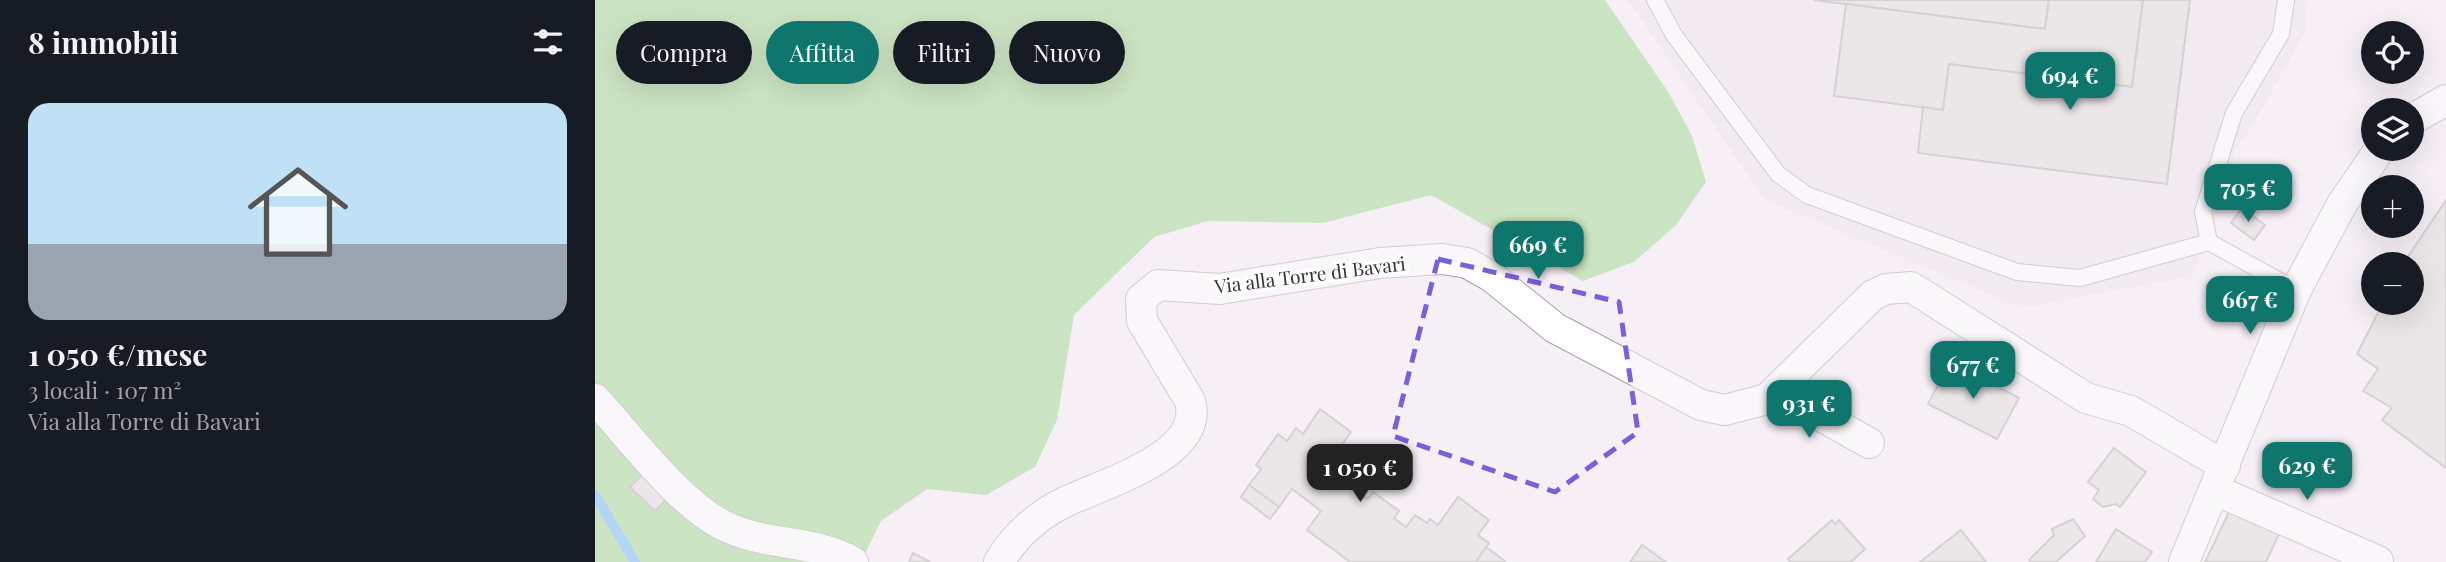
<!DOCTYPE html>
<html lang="it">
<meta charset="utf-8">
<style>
body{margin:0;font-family:"Playfair Display",serif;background:#20242c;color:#f1f3f6;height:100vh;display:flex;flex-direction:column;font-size:26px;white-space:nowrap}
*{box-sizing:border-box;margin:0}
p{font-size:23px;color:#9ea1a6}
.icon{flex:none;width:38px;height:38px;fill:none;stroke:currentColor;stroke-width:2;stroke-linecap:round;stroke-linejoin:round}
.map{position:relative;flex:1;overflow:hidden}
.side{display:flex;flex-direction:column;background:#171b24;width:595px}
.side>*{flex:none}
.banner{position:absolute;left:21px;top:21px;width:665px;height:63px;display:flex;gap:14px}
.controls{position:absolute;left:1766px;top:21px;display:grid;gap:14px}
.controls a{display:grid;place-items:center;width:63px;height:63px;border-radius:50%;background:#171b24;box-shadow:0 7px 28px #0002;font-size:35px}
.price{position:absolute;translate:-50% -60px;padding:0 16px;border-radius:14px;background:#0f766e;color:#fff;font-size:23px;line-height:46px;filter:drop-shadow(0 2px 4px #0008)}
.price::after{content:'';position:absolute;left:50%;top:42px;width:21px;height:16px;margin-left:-10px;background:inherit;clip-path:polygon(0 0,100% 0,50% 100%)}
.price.active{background:#222;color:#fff}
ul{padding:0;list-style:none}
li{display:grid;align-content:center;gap:14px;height:371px;padding:0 28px}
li+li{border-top:2px solid #363941}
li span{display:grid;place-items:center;height:217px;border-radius:21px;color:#555}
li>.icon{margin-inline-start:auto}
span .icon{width:126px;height:126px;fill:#fffc;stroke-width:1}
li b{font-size:30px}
h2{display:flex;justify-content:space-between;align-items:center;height:84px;padding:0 28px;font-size:30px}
.chip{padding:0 24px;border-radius:32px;background:#171b24;box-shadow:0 7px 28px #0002;font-size:24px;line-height:63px}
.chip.active{background:#0f766e;color:#fff}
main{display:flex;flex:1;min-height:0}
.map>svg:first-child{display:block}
.built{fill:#ede2ec}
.forest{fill:#98d485}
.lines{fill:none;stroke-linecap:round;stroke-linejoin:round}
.stream{stroke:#62b5f5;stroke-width:10}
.building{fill:#ded9d5;stroke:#b0aba7;stroke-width:2}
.service-casing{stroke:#a6a2a6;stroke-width:18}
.minor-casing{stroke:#a6a2a6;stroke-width:32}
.service{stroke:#fff;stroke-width:16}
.minor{stroke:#fff;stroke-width:30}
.marked{fill:none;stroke:#795fda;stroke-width:5;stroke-dasharray:14 9;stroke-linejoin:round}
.labels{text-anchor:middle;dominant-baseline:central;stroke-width:7;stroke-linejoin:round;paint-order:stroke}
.street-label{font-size:19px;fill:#353335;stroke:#fff}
</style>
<main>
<section class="side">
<h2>8 immobili<svg class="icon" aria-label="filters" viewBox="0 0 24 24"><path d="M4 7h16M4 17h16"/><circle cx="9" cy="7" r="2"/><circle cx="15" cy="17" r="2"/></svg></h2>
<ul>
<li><span style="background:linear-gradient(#bfe0f5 65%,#9aa5b1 0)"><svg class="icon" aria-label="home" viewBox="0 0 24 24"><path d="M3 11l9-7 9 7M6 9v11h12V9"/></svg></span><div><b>1 050 €/mese</b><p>3 locali · 107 m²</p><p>Via alla Torre di Bavari</p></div></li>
</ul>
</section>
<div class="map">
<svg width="1851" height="562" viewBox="0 0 1851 562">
<rect width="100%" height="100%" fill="#f5f0f5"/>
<path class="built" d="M1033 0H1713L1711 30 1659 123 1640 150 1626 210 1597 276 1427 308 1170 200Z"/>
<path class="forest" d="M0 0H1010L1074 93 1097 136 1111 182 1081 225 1039 262 988 281 836 195 728 223 613 221 559 237 479 315 462 420 440 467 391 495 332 489 286 521 266 562H0Z"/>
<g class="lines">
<path class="stream" d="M0 495 40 562"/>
</g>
<g class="building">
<path d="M1218 0H1454L1450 29Z"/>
<path d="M1454 0H1548L1537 87 1354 64 1348 110 1239 96 1251 4 1450 29Z"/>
<path d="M1548 0H1595L1572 184 1323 153 1328 107 1348 110 1354 64 1537 87Z"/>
<path d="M1851 200V468L1787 420 1797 408 1768 391 1783 369 1762 354 1788 303H1816V264H1808Z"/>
<path d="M1647 208 1670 225 1659 240 1636 223Z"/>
<path d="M1355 362 1424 398 1402 439 1333 404Z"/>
<path d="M725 409 756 432 742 452 762 467 755 476 767 484 761 491 773 499 778 492 804 511 799 518 811 527 820 515 832 523 835 519 843 525 863 497 894 520 883 535 894 543 881 562H755L712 530 726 511 697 489 684 507 654 485 666 469 661 465 683 434 692 441 701 428 708 434Z"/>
<path d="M1519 448 1551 472 1525 507 1521 504 1508 507 1498 499 1504 490 1493 482Z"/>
<path d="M52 470 77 493 60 511 35 487Z"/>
<path d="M654 485 684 507 675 519 646 497Z"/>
<path d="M1635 510 1684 534 1671 562H1610Z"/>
<path d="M1478 519 1490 536 1461 562H1436L1434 560 1459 535 1457 529Z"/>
<path d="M1237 520 1240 524 1244 520 1270 549 1256 562H1195L1193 559Z"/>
<path d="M1521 529 1557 552 1550 562H1501Z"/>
<path d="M1366 530 1391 562H1325Z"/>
<path d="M1047 545 1071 562H1035Z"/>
<path d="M891 547 910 561 909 562H881Z"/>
<path d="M318 553 335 562H314Z"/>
</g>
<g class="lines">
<g class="service-casing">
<g id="service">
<path d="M1060 0 1079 35 1183 174 1212 195 1422 272 1485 278 1614 242"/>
<path d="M1691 0 1686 34 1639 113 1608 212 1614 242 1701 290"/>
</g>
</g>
<g class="minor-casing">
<g id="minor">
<path d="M1816 120 1851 100"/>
<path d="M1182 391 1274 443"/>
<path d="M0 399C36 438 87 508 134 528 174 546 220 540 258 562"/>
<path d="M1620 490 1783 561"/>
<path d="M404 562C419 537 441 517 466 504 502 485 611 457 595 401L547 321 546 299 563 285 625 289 785 263 847 259 872 263 897 277 960 328 1106 405 1130 410 1172 399 1278 295 1291 289 1316 287 1491 398 1536 411 1630 466"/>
<path d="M1589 562 1701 290 1747 204 1785 149"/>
</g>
</g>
<use href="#service" class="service"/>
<use href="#minor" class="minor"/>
</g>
<path d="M0 0H1851V562H0ZM843 259 1024 302 1043 432 960 492 798 436Z" fill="#f5f0f5" fill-opacity=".55" fill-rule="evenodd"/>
<path class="marked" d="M843 259 1024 302 1043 432 960 492 798 436Z"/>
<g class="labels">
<g class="street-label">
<text transform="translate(715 274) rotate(-7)">Via alla Torre di Bavari</text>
</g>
</g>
</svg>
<div class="controls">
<a><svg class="icon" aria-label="locate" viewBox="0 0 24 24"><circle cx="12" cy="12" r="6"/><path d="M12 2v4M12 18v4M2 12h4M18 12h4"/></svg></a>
<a><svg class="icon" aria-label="layers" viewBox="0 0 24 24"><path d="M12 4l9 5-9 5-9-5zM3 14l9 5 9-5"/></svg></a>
<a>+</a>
<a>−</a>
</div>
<b class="price" style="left:1475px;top:112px">694 €</b>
<b class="price" style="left:1653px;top:224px">705 €</b>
<b class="price" style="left:943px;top:281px">669 €</b>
<b class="price" style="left:1655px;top:336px">667 €</b>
<b class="price" style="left:1378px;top:401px">677 €</b>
<b class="price" style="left:1214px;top:440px">931 €</b>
<b class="price" style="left:1712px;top:502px">629 €</b>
<b class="price active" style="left:765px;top:504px">1 050 €</b>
<div class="banner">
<a class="chip">Compra</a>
<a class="chip active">Affitta</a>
<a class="chip">Filtri</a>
<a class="chip">Nuovo</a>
</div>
</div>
</main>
